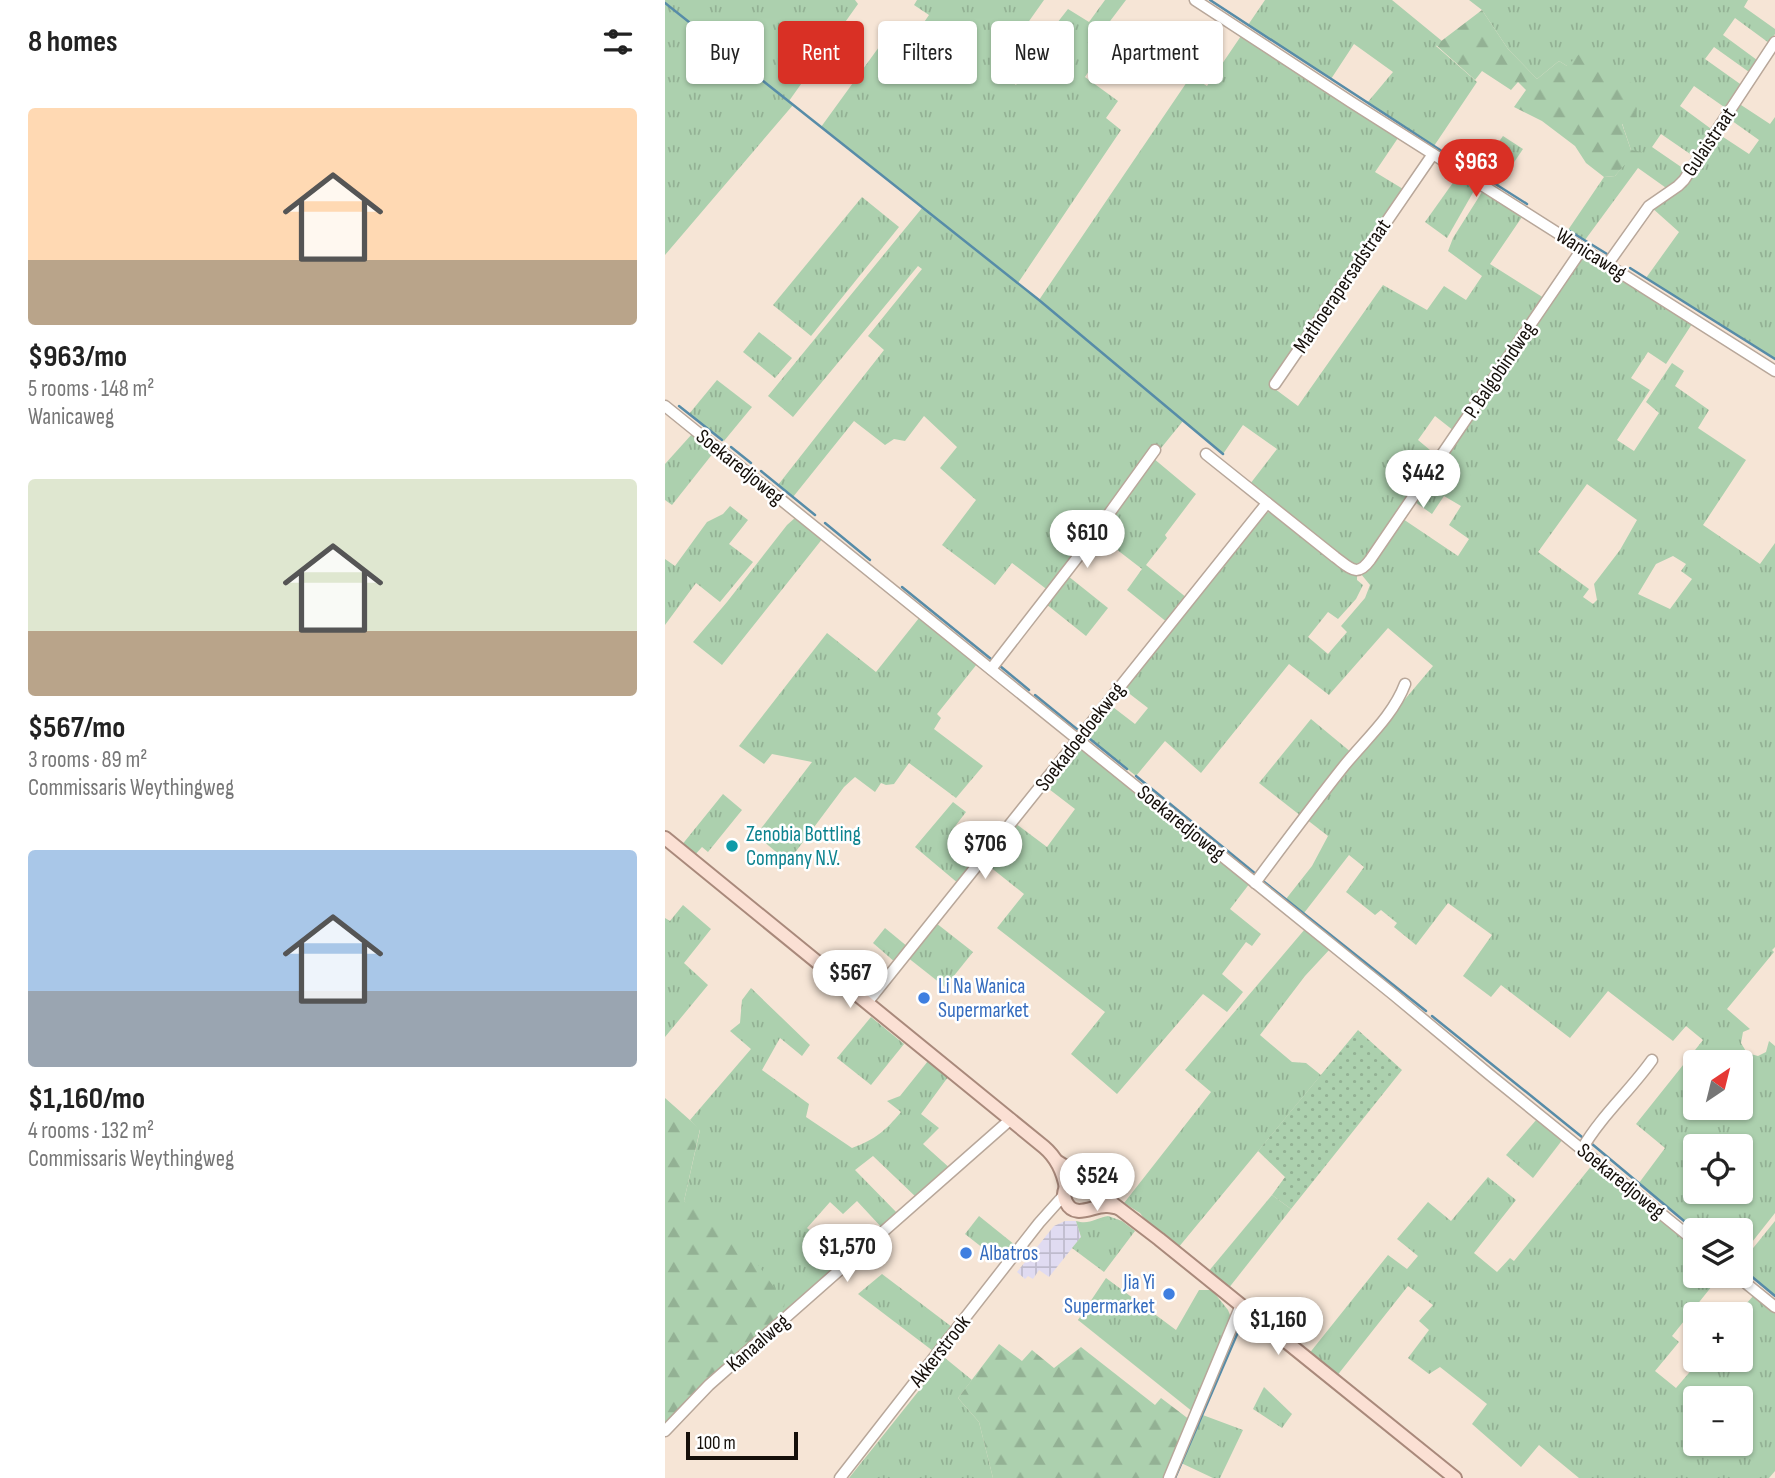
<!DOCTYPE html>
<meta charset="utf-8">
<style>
body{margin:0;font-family:"Sofia Sans Condensed",sans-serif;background:#f6f6f6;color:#222;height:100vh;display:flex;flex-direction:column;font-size:26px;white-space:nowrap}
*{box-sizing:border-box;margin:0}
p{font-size:23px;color:#767676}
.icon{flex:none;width:38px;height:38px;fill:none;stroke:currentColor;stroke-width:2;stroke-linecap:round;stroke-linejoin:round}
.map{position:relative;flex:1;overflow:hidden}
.panel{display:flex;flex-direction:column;background:#fff;width:665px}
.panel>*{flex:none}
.banner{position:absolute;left:21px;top:21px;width:665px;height:63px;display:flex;gap:14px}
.needle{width:46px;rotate:35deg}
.buttons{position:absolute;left:1018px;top:1050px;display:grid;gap:14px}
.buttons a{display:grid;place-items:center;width:70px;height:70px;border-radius:7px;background:#fff;box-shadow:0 2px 5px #0004;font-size:35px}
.scale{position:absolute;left:21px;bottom:18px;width:112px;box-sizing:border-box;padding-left:7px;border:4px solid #150f0a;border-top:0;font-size:19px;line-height:24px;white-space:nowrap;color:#150f0a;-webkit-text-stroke:5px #fff;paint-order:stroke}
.price{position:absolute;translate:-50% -60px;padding:0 16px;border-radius:24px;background:#fff;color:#222;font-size:23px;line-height:46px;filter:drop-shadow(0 2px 4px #0008)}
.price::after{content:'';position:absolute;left:50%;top:42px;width:21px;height:16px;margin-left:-10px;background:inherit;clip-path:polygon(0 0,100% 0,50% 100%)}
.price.on{background:#d93025;color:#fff}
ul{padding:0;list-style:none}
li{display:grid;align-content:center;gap:14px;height:371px;padding:0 28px}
li span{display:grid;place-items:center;height:217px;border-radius:7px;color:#555}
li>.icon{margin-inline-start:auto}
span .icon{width:126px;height:126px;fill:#fffc;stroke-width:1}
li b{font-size:30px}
h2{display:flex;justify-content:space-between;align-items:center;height:84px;padding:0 28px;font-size:30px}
.chip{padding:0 24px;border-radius:7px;background:#fff;box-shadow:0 2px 5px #0004;font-size:24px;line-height:63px}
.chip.on{background:#d93025;color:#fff}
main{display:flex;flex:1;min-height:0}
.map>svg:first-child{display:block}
.industrial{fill:url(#industrial-grid)}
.grass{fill:url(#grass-tufts);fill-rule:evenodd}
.forest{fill:url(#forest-firs)}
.park{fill:url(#park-dots)}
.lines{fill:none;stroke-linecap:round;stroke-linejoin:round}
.stream{stroke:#578ca8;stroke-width:2.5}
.minor-casing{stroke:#b8a79a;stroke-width:13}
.major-casing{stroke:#a9897b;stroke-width:16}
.minor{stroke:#fff;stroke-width:10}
.major{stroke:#fbe0d4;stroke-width:12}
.culture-dot{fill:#0f9aa8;stroke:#fff;stroke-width:2.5}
.shop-dot{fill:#3f7fe0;stroke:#fff;stroke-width:2.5}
.labels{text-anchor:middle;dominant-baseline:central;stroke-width:5;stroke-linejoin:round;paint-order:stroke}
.street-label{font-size:21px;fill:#150f0a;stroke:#fff}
.culture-label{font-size:21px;fill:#0d838f;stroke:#fff;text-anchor:start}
.shop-label{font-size:21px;fill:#366cbe;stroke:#fff;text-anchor:start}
</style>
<main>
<section class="panel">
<h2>8 homes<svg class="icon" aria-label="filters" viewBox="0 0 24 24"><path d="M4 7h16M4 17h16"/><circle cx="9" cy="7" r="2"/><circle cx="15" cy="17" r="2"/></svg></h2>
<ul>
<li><span style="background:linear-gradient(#ffd9b3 70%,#b9a48a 0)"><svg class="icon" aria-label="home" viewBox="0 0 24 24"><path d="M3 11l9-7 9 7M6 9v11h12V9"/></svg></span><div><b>$963/mo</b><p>5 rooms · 148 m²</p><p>Wanicaweg</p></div></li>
<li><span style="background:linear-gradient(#dfe7d0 70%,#b9a48a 0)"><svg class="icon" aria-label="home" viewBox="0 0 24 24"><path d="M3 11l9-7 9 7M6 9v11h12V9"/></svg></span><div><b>$567/mo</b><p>3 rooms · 89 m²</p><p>Commissaris Weythingweg</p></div></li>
<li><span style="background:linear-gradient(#a9c7e8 65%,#9aa5b1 0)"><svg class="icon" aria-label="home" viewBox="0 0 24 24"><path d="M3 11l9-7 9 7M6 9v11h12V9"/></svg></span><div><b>$1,160/mo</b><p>4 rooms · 132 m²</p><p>Commissaris Weythingweg</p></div></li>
</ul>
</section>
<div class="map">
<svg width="1110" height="1478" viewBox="0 0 1110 1478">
<defs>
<pattern id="industrial-grid" width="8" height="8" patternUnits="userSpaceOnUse" patternTransform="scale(1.75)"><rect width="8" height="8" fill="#e0dbf1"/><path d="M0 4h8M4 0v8" fill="none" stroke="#bfbbcd"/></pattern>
<pattern id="grass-tufts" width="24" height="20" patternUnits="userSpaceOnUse" patternTransform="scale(1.75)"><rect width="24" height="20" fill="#acd0ae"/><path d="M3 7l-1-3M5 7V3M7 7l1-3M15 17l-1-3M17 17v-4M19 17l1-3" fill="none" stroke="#93b194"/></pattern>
<pattern id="forest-firs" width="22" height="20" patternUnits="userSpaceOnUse" patternTransform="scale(1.75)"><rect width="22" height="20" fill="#acd0ae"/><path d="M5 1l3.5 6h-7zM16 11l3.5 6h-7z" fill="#93b194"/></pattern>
<pattern id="park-dots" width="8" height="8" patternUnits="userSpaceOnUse" patternTransform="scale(1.75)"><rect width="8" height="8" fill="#acd0ae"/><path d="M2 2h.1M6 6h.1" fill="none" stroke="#93b194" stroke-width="1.8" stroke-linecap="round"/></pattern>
</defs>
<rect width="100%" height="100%" fill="#f6e5d6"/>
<path class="industrial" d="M400 1221H411L416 1237 384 1277 374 1270 368 1279 363 1276 360 1279 352 1272 389 1226Z"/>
<g class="grass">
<path d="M0 0H190L193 4 124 101 128 105 0 255Z"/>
<path d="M252 0H379L330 69 351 85 367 61 352 50 370 22 385 32 403 9 424 22 440 0H461L427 45 436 53 420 77 453 101 441 118 456 130 353 283 374 300 526 76 542 86 576 36 733 138 710 172 738 189 606 386 633 406 718 285 762 310 779 286 801 300 817 276 783 251 788 238 817 192 857 217 825 264 879 298 789 431 770 416 753 440 771 455 701 561 694 565 689 566 585 484 612 449 578 425 558 454 518 421 488 458 531 494 500 535 502 538 481 565 522 598 503 623 462 590 477 569 429 532 384 591 347 563 330 585 277 545 311 500 275 468 292 447 259 416 240 441 229 439 220 445 189 421 128 497 113 485 219 350 203 336 257 269 253 266 128 417 103 396 257 208 156 127 227 29 246 41 264 15 249 5Z"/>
<path d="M600 0H727L777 41 771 46 812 82 769 146 702 103 728 72 689 44 666 79 583 25Z"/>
<path d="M804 0H1083L1079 7 1110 29V34L1104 43 1070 18 1058 35 1092 60 1084 72 1049 47 1040 59 1078 86 1062 109 1029 86 1015 106 1049 131 1031 158 996 134 987 147 1022 171 1004 190 973 168 920 240 903 230 939 177 950 176 962 161 977 162 966 150 957 123 902 66 894 61 872 79 843 49 817 10Z"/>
<path d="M1073 103 1105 124 1110 117V359L981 278 1014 232 986 207 1014 189 1052 133 1084 154 1094 140 1063 118Z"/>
<path d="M838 136 858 149 833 186 812 172Z"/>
<path d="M792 177 810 189 782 238 760 222Z"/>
<path d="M197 197 234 227 146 336 108 305Z"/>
<path d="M917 255 1027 324 1001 364 983 352 966 378 985 390 952 440 969 451 994 413 981 402 1007 363 1019 371 1010 386 1044 410 1033 428 1081 460 1038 525 1095 564 1110 543V947L1107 950 1109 952 1062 1009 1085 1029 1078 1032 1076 1043 1082 1053 1093 1056 1101 1052 1104 1041 1110 1046V1213L1076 1256V1230L1031 1231 974 1183 1000 1148 971 1124 1038 1040 1021 1026 1008 1041 943 991 905 1038 836 985 826 997 798 976 827 935 783 903 751 945 729 927 732 923 716 910 710 915 681 892 699 867 684 855 639 913 621 899 647 866 663 836 641 819 681 769 768 666 723 628 664 695 624 664 536 773 500 741 471 776 420 735 444 704 470 724 483 708 457 688 596 515 604 512 610 514 686 573 692 575V580L698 585 691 599 673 619 663 612 643 637 663 654 682 632 676 626 700 598 705 585 696 574 703 570 738 519 793 556 804 539 784 525 796 506 779 496 767 514 750 502ZM922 484 972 520 955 550 929 584 932 600 928 604 918 597 924 589 873 552ZM1008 556 1021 564 1016 571 1027 579 1005 609 973 594 991 564ZM1031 1062H1076V1108H1031ZM1031 1146H1076V1192H1031Z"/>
<path d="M94 332 127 358 110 378 78 352Z"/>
<path d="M52 380 87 407 59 441 24 414Z"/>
<path d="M27 434 49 452 7 505 0 500V464Z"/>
<path d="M65 506 83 520 64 544 88 562 55 602 31 583 0 625V559L10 566 42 522 58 514Z"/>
<path d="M131 517 158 538 57 665 28 642 62 602 122 525Z"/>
<path d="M403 576 443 608 421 636 381 604Z"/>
<path d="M254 618 312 664 272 714 276 718 269 729 318 766 291 798 244 763 229 784 221 785 216 783 210 792 190 777 179 787 123 862 91 835 147 762 107 754 99 764 74 746 162 633 211 672Z"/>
<path d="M646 719 687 753 636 816 594 783Z"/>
<path d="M414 747 418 748 585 883 565 909 596 934 587 946 581 942 557 974 578 992 562 1012 538 994 452 1094 406 1054 440 1012 332 928 359 894 319 862 350 823 382 847 410 809 380 786 411 748Z"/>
<path d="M58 794 77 810 43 852 37 847 29 856 16 846Z"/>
<path d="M288 802 301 812 288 829 318 854 294 884 250 847Z"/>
<path d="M18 905 46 929 19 963 43 985 0 1037V918L5 921Z"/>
<path d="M271 923 308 952 280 987 242 957Z"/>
<path d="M220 928 243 947 231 963 208 943Z"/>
<path d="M640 929 665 949 640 976 595 1035 627 1062 641 1063 656 1075 513 1248 485 1226 475 1213 459 1203 546 1092 520 1070Z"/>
<path d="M86 988 145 1045 137 1056 115 1038 97 1070 144 1104 141 1117 187 1148C211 1139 220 1131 236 1112L222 1101 235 1096 263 1061 283 1077 256 1114 274 1128 258 1144 287 1170 253 1199 208 1156 190 1170 234 1215 218 1229 192 1201 178 1214 165 1202 142 1228 158 1241 177 1265 116 1320 19 1201 35 1130 25 1120 86 1049 65 1031 75 1023 77 1000Z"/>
<path d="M206 1017 239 1044 206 1085 172 1058Z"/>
<path d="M872 1119 898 1139 868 1178 841 1155Z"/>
<path d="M928 1164 936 1172 1031 1248V1276H1055L1007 1336 1014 1342 990 1371 1011 1388 1035 1360H1076V1314H1072L1089 1295 1110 1312V1471L1104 1478H914L874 1445 856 1467 807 1424 822 1404 775 1367 764 1374 743 1358 764 1330 754 1321 768 1305 743 1286 671 1377 643 1355 723 1255 742 1269 753 1256 732 1239 763 1202 786 1221 823 1177 851 1200 809 1253 832 1272 845 1258 849 1261ZM1031 1398H1076V1444H1031Z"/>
<path d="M607 1195 626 1209 563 1289 543 1272Z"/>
<path d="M314 1216 350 1245 337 1263 300 1234Z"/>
<path d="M443 1216 457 1221 470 1231 439 1272 407 1248 416 1237 411 1221C425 1225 430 1218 443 1216Z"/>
<path d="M1110 1221V1296L1076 1268V1263Z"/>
<path d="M217 1274 287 1327 268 1351 193 1294Z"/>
<path d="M441 1278 511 1330 534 1290H547L563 1310 567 1320 528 1412 413 1320Z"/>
<path d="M280 1358 307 1380 293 1398 314 1422 328 1478H184Z"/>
<path d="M599 1387 627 1414 617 1428 588 1409Z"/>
<path d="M535 1414 578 1430 555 1478H548L514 1462Z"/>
</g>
<g class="forest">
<path d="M817 10 843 49 872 79 894 61 902 66 917 51 973 87 971 123 957 124 966 150 977 152V162H962L950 176 939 177 921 163 910 146 877 121 849 107 861 90 853 82 846 90 817 71 810 80 771 45Z"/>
<path d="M0 1098 35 1129 19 1201 82 1249 120 1303 116 1320 0 1426Z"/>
<path d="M334 1344 357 1361 367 1350 389 1368 416 1347 490 1405 496 1398 525 1420 498 1478H328L314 1422 293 1398Z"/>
</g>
<path class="park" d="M693 1030 737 1070 626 1209 607 1195 620 1177 593 1151Z"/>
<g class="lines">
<g class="stream">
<path d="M545 0 792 161"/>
<path d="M0 3 374 300 558 454"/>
<path d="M813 173 862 204"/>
<path d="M903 230 942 254"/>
<path d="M965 268 1110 359"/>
<path d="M14 406 57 440"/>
<path d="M66 447 86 463"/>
<path d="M96 471 150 515"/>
<path d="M160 523 205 560"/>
<path d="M237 587 326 659"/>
<path d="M335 666 364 690"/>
<path d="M370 695 413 730"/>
<path d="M425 739 462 769"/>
<path d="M471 776 592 875"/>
<path d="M598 881 761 1011"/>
<path d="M767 1016 917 1137"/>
<path d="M927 1144 1031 1231"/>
<path d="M1080 1271 1110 1296"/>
<path d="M510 1478 573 1332"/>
</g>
<g class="minor-casing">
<g id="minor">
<path d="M530 0 686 102 1110 371"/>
<path d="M942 265 984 206 1013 186 1019 180 1110 42"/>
<path d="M610 384 768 154"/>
<path d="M0 406 729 995 825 1075 1031 1242"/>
<path d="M541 454 670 557C685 568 692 578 705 560L917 249"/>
<path d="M326 669 412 558 490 450"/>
<path d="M590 883C619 844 648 805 679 766 700 740 728 716 740 684"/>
<path d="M202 1003 602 503"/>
<path d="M917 1149C936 1116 965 1091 987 1060"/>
<path d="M1072 1276 1110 1307"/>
<path d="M0 1431 44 1385 346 1119"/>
<path d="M175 1478 374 1223 399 1195"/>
<path d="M504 1478 576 1305"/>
</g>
</g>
<g class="major-casing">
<g id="major">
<path d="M0 838 379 1147C392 1158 398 1171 401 1188"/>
<path d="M393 1162 417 1177 426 1181 438 1196 447 1203 494 1239 790 1478"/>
<path d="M406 1181C400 1187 397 1194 401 1202 410 1220 428 1205 442 1206 446 1206 448 1207 453 1208"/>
</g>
</g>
<use href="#minor" class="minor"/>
<use href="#major" class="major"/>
</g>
<circle class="culture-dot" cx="67" cy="846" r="7"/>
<g class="shop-dot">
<circle cx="259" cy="998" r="7"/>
<circle cx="301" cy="1253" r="7"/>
<circle cx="504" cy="1294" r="7"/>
</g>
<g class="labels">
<g class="street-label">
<text transform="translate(1044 142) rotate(-56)">Gulaistraat</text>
<text transform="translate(926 254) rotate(32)">Wanicaweg</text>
<text transform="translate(677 286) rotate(-56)">Mathoerapersadstraat</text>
<text transform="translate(835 370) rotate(-56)">P. Balgobindweg</text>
<text transform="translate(75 467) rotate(39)">Soekaredjoweg</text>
<text transform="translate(415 737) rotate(-52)">Soekadoedoekweg</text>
<text transform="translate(516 823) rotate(39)">Soekaredjoweg</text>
<text transform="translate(956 1181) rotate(39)">Soekaredjoweg</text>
<text transform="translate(93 1343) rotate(-41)">Kanaalweg</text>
<text transform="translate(275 1351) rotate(-52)">Akkerstrook</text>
</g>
<g class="culture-label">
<text x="81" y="834">Zenobia Bottling<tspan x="81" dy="24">Company N.V.</tspan></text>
</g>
<g class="shop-label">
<text x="273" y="986">Li Na Wanica<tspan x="273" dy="24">Supermarket</tspan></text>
<text x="315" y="1253">Albatros</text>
<text x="490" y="1282" text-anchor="end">Jia Yi<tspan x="490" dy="24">Supermarket</tspan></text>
</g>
</g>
</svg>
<div class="buttons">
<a><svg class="needle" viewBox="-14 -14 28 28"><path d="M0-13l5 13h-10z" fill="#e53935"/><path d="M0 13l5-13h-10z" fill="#767676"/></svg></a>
<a><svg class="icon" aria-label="locate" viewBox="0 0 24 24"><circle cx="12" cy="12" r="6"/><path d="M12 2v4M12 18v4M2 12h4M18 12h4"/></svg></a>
<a><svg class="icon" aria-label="layers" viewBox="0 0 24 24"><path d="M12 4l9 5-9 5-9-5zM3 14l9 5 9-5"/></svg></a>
<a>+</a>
<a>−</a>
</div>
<div class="scale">100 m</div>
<b class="price on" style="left:811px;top:199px">$963</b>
<b class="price" style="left:758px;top:510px">$442</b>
<b class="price" style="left:422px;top:570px">$610</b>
<b class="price" style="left:320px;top:881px">$706</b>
<b class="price" style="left:185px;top:1010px">$567</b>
<b class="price" style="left:432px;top:1213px">$524</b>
<b class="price" style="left:182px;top:1284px">$1,570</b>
<b class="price" style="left:613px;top:1357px">$1,160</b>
<div class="banner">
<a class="chip">Buy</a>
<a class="chip on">Rent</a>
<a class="chip">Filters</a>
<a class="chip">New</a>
<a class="chip">Apartment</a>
</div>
</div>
</main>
